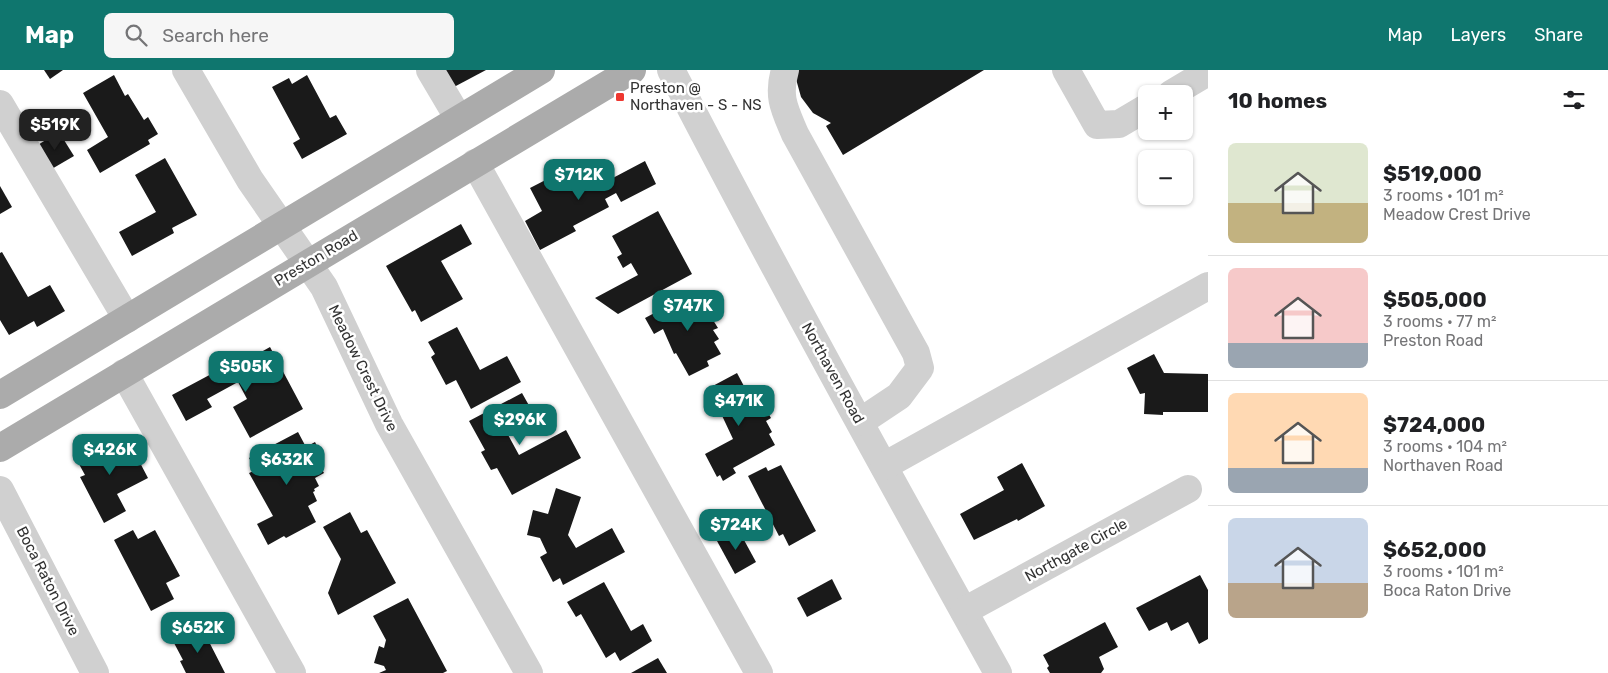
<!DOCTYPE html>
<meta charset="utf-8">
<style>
body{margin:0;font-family:Rubik,sans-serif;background:#f6f6f6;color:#202124;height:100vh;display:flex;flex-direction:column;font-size:19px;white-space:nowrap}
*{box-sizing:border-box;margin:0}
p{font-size:16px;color:#757577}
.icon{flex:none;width:28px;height:28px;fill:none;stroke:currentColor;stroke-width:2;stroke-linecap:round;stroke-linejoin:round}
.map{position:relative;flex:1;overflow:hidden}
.side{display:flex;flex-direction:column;background:#fff;width:400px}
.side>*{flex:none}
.controls{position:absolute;left:1138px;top:15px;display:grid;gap:10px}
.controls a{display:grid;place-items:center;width:55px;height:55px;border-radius:8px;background:#fff;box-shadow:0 1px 4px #0004;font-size:25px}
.price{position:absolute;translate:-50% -42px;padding:0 11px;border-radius:10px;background:#0f766e;color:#fff;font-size:16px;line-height:32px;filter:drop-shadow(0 1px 2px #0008)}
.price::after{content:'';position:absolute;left:50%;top:30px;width:15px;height:11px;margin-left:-8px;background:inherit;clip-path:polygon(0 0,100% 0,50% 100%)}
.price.active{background:#222;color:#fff}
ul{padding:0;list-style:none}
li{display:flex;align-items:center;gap:15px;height:125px;padding:0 20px}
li+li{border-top:1px solid #e0e0e0}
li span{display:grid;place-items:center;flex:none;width:140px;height:100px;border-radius:8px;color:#555}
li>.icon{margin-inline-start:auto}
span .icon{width:60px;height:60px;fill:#fffc;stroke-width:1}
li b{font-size:21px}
h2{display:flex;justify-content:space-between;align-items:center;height:60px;padding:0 20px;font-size:21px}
header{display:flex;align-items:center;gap:30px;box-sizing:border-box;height:70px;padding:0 25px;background:#0f766e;color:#fff}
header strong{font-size:24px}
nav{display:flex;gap:28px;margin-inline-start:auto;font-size:18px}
.search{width:350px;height:45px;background:#f6f6f6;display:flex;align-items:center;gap:12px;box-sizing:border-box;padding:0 18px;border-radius:8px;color:#757577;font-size:19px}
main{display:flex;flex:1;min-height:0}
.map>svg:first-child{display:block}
.building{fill:#1a1a1a}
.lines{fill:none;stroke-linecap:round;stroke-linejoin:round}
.minor{stroke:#d0d0d0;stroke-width:28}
.major{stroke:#ababab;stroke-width:28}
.poi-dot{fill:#ee3730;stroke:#fff;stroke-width:2}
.labels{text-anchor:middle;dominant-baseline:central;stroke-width:5;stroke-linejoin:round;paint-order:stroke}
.poi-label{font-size:15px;fill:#333;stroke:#fff;text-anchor:start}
.street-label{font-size:15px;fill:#333;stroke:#fff}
</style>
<header>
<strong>Map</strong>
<div class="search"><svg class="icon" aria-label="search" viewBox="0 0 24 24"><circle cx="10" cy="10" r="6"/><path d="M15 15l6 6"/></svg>Search here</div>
<nav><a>Map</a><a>Layers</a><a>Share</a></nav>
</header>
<main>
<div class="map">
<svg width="1208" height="603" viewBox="0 0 1208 603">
<rect width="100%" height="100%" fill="#fff"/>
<g class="building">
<path d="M44 0H63L50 9Z"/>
<path d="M445 0H486L454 17Z"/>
<path d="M797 0H984L843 85 826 56 831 53 813 43 801 27 796 9Z"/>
<path d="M114 5 125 26 128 24 144 50 148 47 158 64 148 70 150 74 100 103 87 80 108 67 83 23Z"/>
<path d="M307 5 330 48 336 45 347 64 302 89 293 73 300 69 272 17 289 8 292 14Z"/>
<path d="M59 62 74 86 50 100 36 76Z"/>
<path d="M165 88 197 145 172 158 174 163 132 186 119 162 156 142 135 105Z"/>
<path d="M645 91 656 114 621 132 616 123 605 129 609 137 573 156 576 161 540 180 525 151 542 141 530 118 561 102 564 109 582 99 592 119Z"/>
<path d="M0 116 12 137 0 144Z"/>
<path d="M658 141 692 204 618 244 595 228 638 205 631 193 623 198 617 187 622 184 612 166Z"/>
<path d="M461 154 472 174 441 191 463 229 421 252 415 240 412 242 386 196Z"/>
<path d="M2 182 28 227 50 215 65 241 37 257 34 251 9 265 0 250V183Z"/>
<path d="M692 223 697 230 702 227 708 238 706 239 718 258 713 260 719 269 714 272 721 284 707 291 709 296 689 306 676 283 674 284 663 259 654 264 645 248Z"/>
<path d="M457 257 480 300 507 286 521 312 471 339 456 310 446 315 431 287 435 284 428 272Z"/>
<path d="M270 277 303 339 250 368 233 337 247 329 238 312 207 329 212 337 186 351 172 325 245 286 247 290Z"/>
<path d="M1154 284 1164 303 1208 304V342H1163V345L1144 344 1145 323 1140 324 1127 298Z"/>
<path d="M737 303 754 335 761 331 771 348 766 351 772 362 769 364 775 375 733 398 736 403 723 411 720 405 717 407 705 384 733 369 709 318Z"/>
<path d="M522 323 536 348 507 363 519 385 566 360 581 388 512 425 497 398 491 400 481 382 485 380 469 351Z"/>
<path d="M298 362 306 377 315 372 322 386 316 389 324 403 315 408 319 416 314 419 315 421 313 422 317 431 308 436 316 452 286 468 284 466 268 475 257 454 273 446 249 403 256 400 249 388Z"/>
<path d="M127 368 148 408 117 424 126 441 104 453 80 407 85 405 74 385 89 377 91 382 104 375 106 379Z"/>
<path d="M1022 393 1045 436 1018 451 1017 449 974 470 960 444 1004 420 997 407Z"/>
<path d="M781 395 816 461 789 476 783 464 779 466 748 406 766 397 768 401Z"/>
<path d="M556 418 581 427 568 465 576 478 612 458 625 482 563 515 560 508 553 512 540 487 547 483 540 468 527 465 533 440 548 444Z"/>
<path d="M350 442 361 463 367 460 396 513 338 545 328 523 341 489 323 457Z"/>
<path d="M738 459 756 492 735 504 717 471Z"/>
<path d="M133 460 138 469 155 460 180 506 166 513 174 529 151 541 114 470Z"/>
<path d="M1200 505 1208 520V569L1199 574 1188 552 1171 561 1167 552 1149 561 1136 538Z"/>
<path d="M832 509 842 529 807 547 797 528Z"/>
<path d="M604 512 631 561 643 554 652 571 620 591 615 582 606 588 581 544 576 547 567 532Z"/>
<path d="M408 528 447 601 443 603H379L386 600 384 596 374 593 379 576 384 578 386 570 373 546Z"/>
<path d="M1105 552 1118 577 1099 587 1104 599 1101 603H1050L1047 598 1049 596 1043 585Z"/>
<path d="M202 558 225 603H186L180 591 183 590 174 573Z"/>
<path d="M658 588 667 603H631Z"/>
</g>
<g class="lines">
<g class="minor">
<path d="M186 0 250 110 324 217 389 354 529 603"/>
<path d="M430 0 459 49"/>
<path d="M671 0C776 203 887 403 998 603"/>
<path d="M785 0C777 27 785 40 795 64L916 283 920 298 899 326 860 352"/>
<path d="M1066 0 1097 55 1119 54 1146 38"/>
<path d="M1171 24 1208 2"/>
<path d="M0 34 127 249"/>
<path d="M475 93 759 603"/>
<path d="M124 303 292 603"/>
<path d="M884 396 1208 216"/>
<path d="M0 420 95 603"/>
<path d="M964 541 1188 419"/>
</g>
<g class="major">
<path d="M0 325 541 0"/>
<path d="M0 378 632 0"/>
</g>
</g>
<rect class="poi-dot" x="615" y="22" width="10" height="10" rx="2.5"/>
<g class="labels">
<g class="poi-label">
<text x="630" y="18">Preston @<tspan x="630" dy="17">Northaven - S - NS</tspan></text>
</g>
<g class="street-label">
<text transform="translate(316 188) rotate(-31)">Preston Road</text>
<text transform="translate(363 298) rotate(64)">Meadow Crest Drive</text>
<text transform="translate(833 303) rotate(61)">Northaven Road</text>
<text transform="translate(1076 480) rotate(-29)">Northgate Circle</text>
<text transform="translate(48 511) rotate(63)">Boca Raton Drive</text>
</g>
</g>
</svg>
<div class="controls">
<a>+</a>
<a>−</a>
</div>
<b class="price active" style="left:55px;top:81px">$519K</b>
<b class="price" style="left:579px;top:131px">$712K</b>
<b class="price" style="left:688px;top:262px">$747K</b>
<b class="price" style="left:246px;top:323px">$505K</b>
<b class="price" style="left:739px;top:357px">$471K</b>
<b class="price" style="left:520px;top:376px">$296K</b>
<b class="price" style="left:110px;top:406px">$426K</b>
<b class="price" style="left:287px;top:416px">$632K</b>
<b class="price" style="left:736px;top:481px">$724K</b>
<b class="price" style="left:198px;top:584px">$652K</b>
</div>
<section class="side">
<h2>10 homes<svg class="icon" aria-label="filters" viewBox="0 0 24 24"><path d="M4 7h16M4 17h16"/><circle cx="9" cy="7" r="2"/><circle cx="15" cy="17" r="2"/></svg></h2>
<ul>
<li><span style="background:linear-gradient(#dfe7d0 60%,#c2b280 0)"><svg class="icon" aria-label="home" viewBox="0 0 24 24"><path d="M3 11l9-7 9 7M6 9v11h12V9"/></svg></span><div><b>$519,000</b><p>3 rooms · 101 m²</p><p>Meadow Crest Drive</p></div></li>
<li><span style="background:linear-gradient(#f6c9c9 75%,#9aa5b1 0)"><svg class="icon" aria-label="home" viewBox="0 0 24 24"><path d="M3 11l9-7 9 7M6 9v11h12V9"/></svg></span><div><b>$505,000</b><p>3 rooms · 77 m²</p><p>Preston Road</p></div></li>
<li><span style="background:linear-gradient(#ffd9b3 75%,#9aa5b1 0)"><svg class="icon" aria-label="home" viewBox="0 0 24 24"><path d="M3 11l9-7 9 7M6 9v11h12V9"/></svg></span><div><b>$724,000</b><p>3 rooms · 104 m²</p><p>Northaven Road</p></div></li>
<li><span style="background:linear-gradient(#c9d6e8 65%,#b9a48a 0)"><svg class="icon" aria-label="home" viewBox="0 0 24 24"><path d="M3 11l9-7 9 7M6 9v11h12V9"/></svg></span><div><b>$652,000</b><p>3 rooms · 101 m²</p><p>Boca Raton Drive</p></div></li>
</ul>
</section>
</main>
